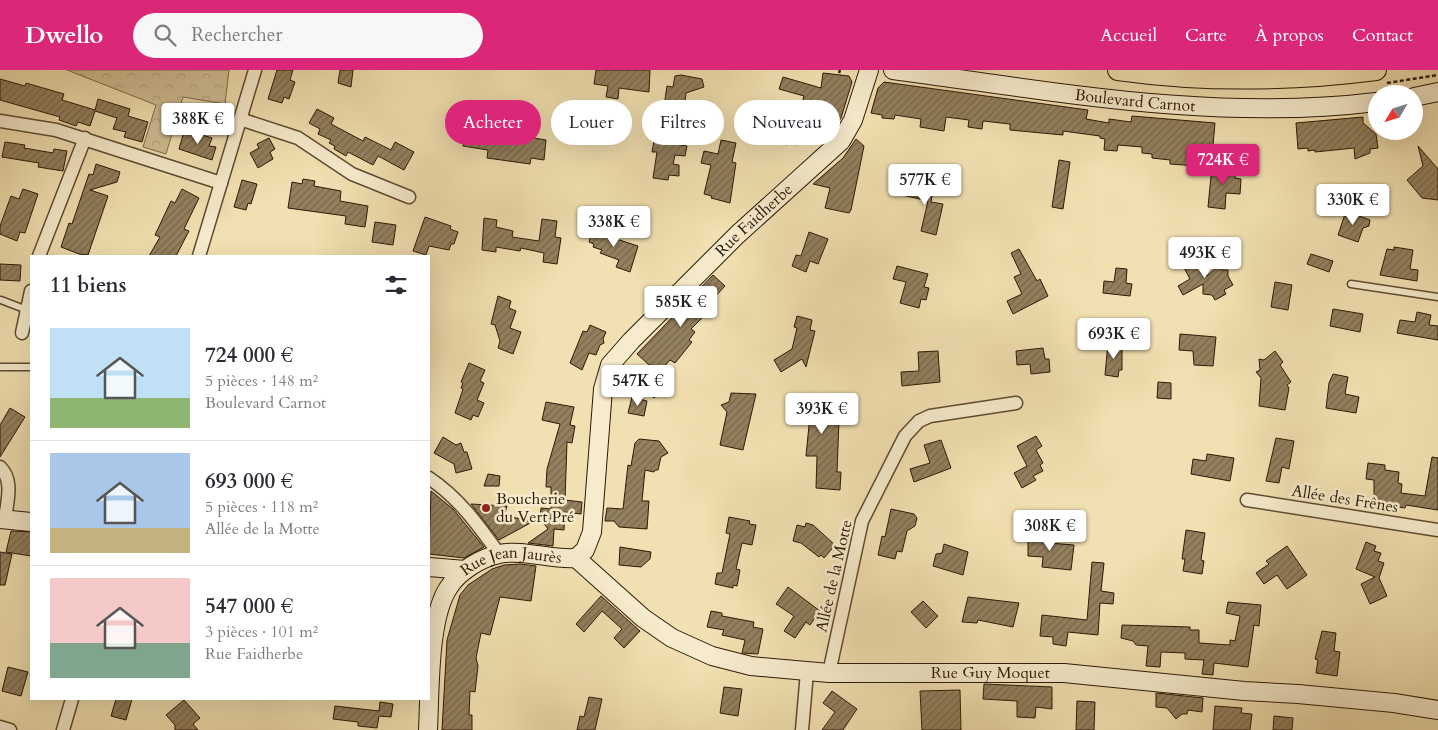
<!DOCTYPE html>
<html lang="fr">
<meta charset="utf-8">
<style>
body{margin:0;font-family:Cardo,serif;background:#f7f7f7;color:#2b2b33;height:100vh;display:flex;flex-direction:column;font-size:19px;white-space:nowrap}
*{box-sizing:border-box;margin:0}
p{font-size:16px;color:#7c7c81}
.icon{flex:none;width:28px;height:28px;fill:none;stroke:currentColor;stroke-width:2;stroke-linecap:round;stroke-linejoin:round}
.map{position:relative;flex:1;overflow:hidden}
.side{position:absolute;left:30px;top:185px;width:400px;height:445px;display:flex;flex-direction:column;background:#fff;border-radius:0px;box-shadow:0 5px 20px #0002}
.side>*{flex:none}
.hud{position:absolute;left:445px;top:30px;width:475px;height:45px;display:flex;gap:10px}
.needle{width:32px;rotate:232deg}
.buttons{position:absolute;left:1368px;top:15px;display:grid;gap:10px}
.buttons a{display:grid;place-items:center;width:55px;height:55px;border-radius:50%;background:#fff;box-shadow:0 5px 20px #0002;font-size:25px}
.price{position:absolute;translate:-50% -42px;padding:0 11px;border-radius:5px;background:#fff;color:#222;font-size:16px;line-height:32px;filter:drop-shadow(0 1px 2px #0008)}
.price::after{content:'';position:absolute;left:50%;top:30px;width:15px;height:11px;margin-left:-8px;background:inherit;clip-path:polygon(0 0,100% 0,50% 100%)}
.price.on{background:#db2777;color:#fff}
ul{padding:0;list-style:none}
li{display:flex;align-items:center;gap:15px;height:125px;padding:0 20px}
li+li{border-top:1px solid #e1e1e2}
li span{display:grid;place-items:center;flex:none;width:140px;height:100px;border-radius:0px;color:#555}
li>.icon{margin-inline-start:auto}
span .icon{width:60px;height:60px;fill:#fffc;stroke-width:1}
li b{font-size:21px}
h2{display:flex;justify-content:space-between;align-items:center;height:60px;padding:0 20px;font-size:21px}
.tag{padding:0 18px;border-radius:22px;background:#fff;box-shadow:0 5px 20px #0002;font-size:18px;line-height:45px}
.tag.on{background:#db2777;color:#fff}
header{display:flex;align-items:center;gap:30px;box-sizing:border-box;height:70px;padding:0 25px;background:#db2777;color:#fff}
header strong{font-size:24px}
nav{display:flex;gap:28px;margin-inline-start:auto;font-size:18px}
.search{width:350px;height:45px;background:#f7f7f7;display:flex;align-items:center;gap:12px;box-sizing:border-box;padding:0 18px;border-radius:28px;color:#7c7c81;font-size:19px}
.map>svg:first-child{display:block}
.forest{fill:url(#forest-crowns);stroke:#7e6c4c}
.building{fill:url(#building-hatch);stroke:#2d1905}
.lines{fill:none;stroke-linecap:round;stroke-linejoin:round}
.lane-casing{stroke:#5e4b30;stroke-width:9}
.street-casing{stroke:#5e4b30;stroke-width:15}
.secondary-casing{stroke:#2d1905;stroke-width:20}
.primary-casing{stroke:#2d1905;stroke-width:22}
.path{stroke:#2d1905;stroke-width:2.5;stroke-dasharray:4 2.5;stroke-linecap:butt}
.lane{stroke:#f6ebcc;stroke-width:6}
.street{stroke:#f6ebcc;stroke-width:12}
.secondary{stroke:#f6ebcc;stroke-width:18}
.primary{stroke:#f1e0b1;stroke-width:20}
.poi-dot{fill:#8f2418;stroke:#f6ebcc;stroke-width:2}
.labels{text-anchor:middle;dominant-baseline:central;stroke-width:5;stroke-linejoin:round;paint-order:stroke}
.street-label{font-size:16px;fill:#2d1905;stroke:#f6ebcc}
.poi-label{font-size:16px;fill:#2d1905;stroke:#f6ebcc;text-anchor:start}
</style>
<header>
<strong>Dwello</strong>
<div class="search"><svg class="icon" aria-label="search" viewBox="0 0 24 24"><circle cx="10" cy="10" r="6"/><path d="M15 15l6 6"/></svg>Rechercher</div>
<nav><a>Accueil</a><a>Carte</a><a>À propos</a><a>Contact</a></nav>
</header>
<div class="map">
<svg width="1438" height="660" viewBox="0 0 1438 660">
<defs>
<pattern id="forest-crowns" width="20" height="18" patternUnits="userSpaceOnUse" patternTransform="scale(1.25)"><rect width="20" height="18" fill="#d0be94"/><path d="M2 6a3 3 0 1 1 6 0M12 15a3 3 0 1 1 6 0" fill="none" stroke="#b3a37e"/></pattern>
<pattern id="building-hatch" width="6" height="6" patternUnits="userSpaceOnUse" patternTransform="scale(1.25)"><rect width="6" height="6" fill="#93805e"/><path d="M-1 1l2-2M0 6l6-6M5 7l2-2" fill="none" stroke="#78684c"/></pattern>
</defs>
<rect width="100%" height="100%" fill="#f1e0b1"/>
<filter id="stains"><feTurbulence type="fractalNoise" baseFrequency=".004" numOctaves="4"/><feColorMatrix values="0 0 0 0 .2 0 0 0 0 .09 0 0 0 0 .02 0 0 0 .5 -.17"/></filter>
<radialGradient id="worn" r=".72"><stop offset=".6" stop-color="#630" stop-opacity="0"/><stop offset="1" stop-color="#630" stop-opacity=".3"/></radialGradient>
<path class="forest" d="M67 0H229L225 34 183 27 166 84 143 77 156 35Z"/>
<g class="building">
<path d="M277 0H293L290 10 295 12 289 29 284 27 282 33 268 29Z"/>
<path d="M340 0H353L351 17 338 13Z"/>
<path d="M596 0H650L649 22 619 18 618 29 606 27 608 16 594 14Z"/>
<path d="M823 3 849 6 852 12 841 48 833 60 824 66 818 64 817 68 801 63 797 75 788 72 787 75 776 72 777 68 769 66 768 61 770 54 794 61 804 26 779 19 783 7 821 18Z"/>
<path d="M681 5 702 9 704 17 686 23 685 32 664 36 667 16 673 17 675 6Z"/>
<path d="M0 9 25 16 26 13 64 24 62 30 95 40 98 29 130 39 128 46 148 52 142 72 124 67 126 62 113 59 117 48 95 41 90 56 78 52 76 56 59 50 60 47 0 30Z"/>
<path d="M884 12 1088 40 1086 49 1109 53V49L1131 52 1132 46 1215 53 1211 97 1170 94V90L1152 88V84L1142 83V77L1118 75 1117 81 1104 80 1105 69 1100 68V66L1063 61V65L1010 60V54L983 51 982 59 968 57 969 50 946 47 944 61 920 57 921 49 895 45 894 49 882 48V45L871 43 878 18Z"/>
<path d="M317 39 334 48 331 54 363 71 365 67 391 80 395 72 414 82 404 100 378 86 373 95 348 82 346 86 334 79 335 76 329 73 331 70 318 64 320 59 309 53Z"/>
<path d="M1363 47V53L1376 64 1378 78 1370 79V83L1355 89 1354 78 1315 82V80L1308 81V78L1298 79 1296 53Z"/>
<path d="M465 61 490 65V61L546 70 544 90 531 88 530 94 487 88 488 80 463 76Z"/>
<path d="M184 62 192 65 193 62 212 68 209 76 216 77 212 90 179 79Z"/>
<path d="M269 68 275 79 270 82 273 89 258 98 250 83 259 78 257 74Z"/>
<path d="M856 69 864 76 851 140 849 143 825 138 830 118 813 114 843 88Z"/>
<path d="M721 70 736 73 732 92 736 93 730 133 711 128 712 126 704 124 711 95 701 93 704 81 718 84Z"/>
<path d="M654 71 687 76 685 86 675 85 673 94 679 95V106L669 105 668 110 653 108 657 82H652Z"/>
<path d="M5 72 25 75 24 78 53 83 54 79 67 81 63 101 38 97 39 93 2 87Z"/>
<path d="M1418 76 1438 99V130L1422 128 1407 110 1423 96Z"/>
<path d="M1059 90 1070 92 1063 139 1052 137Z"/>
<path d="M96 94 120 102 117 112 90 120 108 126 88 185 79 184 61 177 69 153 72 154 89 104 93 105Z"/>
<path d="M1212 96 1236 98 1235 108 1241 109 1240 124 1226 123 1225 139 1208 137Z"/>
<path d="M303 109 315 111 314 116 341 121 340 131 368 136 365 157 345 154 346 146 288 138 292 112 302 114Z"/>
<path d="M242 110 257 114 251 134 248 133 246 140 234 137Z"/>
<path d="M902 112 933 119 931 132 943 134 936 165 921 161 928 131 898 124Z"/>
<path d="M23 119 38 124 25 163 20 162 17 171 0 164V156L11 126 19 129Z"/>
<path d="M182 119 199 128 184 159 189 161 176 186H149L160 167 155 165 171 131 175 133Z"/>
<path d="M1346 141 1370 150 1369 156 1363 158 1358 172 1338 165Z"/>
<path d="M425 147 451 156 450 159 458 162 454 174H451L449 180 429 176 426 185 413 181Z"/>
<path d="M484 148 497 150 496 157 513 161 512 167 539 171 542 149 557 151 555 167 561 168 557 194 543 192 544 183 521 178 520 181 496 177V182L482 180Z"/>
<path d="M375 152 396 155 393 175 372 172Z"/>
<path d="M594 155 609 160 607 166 638 176 630 202 616 197 619 190 600 183 602 180 593 177 594 174 589 172Z"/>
<path d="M809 162 828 169 818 194 810 191 806 202 792 196 796 185 801 186Z"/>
<path d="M1394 177 1413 180 1410 199 1418 200 1417 211 1380 205 1387 179 1394 180Z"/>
<path d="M1019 179 1037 211 1040 209 1048 226 1013 244 1007 231 1022 224 1014 207 1021 204 1011 183Z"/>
<path d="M1194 182 1207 206 1218 196 1221 200H1228V206L1233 215 1224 220 1226 224 1215 230 1212 225 1203 224V214L1183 225 1178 216 1190 209 1182 194 1185 192 1183 188Z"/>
<path d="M1311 184 1333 191 1329 202 1307 194Z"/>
<path d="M0 194 21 195 20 211 0 210Z"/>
<path d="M897 196 928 204 924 217 929 218 926 230 921 229 919 238 900 233 906 212 893 209Z"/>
<path d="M1116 198 1127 199 1126 213 1132 214 1130 226 1103 223 1104 211 1114 212Z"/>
<path d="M713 205 725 216 712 230 716 234 691 259 695 262 689 270 692 272 675 293 670 290 658 303 637 284Z"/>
<path d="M1275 212 1292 215 1288 240 1271 237Z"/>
<path d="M498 226 511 231 509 238 516 241 510 258 521 262 513 284 498 278 500 271 495 255 491 254Z"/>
<path d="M1333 239 1363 244 1360 262 1330 256Z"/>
<path d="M1417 242 1431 245 1429 255 1438 256V270L1397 263 1400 250 1415 252Z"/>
<path d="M797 246 812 250 810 260 815 261 806 297 802 289 781 302 774 290 792 279 797 258 794 257Z"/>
<path d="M590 255 606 262 603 269 604 273 600 275 596 285 589 283 582 300 570 293 583 261 587 262Z"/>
<path d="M1180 264 1216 267 1213 296 1194 295 1193 281 1179 280Z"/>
<path d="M1108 273 1122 275V300H1119L1118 307 1105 305Z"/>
<path d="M1043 278 1045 289H1049L1050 302 1031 304 1030 294 1017 295 1016 281Z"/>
<path d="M938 281 940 312 902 316 901 302 919 301 918 282Z"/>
<path d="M1275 281 1283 292 1280 295 1291 312 1287 315 1289 318 1285 340 1259 336 1261 308 1256 302 1260 300 1259 289 1264 290Z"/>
<path d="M469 293 485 300 480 311 484 313 477 330 484 333 478 347 473 345 471 350 455 343 463 319 461 318 463 313 461 312Z"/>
<path d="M646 302 663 318 654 328 637 312Z"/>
<path d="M1333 304 1348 307 1345 324 1359 327 1356 343 1326 338 1329 313Z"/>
<path d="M1158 312 1171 313V329L1157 328Z"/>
<path d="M731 323 756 324 743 380 720 375 727 342 721 335 729 332Z"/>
<path d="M822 324 840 325 837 402H841L840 420 816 418 817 386H806L810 345 788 343 789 325 822 327Z"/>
<path d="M632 327 647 331 644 346 628 343Z"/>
<path d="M546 332 574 337 570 355 575 356 572 373 567 372 565 430 582 432 581 444 565 442 564 460 554 459 553 476 528 473 548 459 540 448 541 438 551 439V417H546L547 399 560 354 542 350Z"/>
<path d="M10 338 25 347 0 387V355Z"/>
<path d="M1036 366 1042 376 1036 380 1043 393 1040 395 1043 401 1033 406 1036 410 1022 418 1014 403 1027 396 1017 376Z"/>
<path d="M443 367 456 375 461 373 464 382H467L472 399 456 403 454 394 434 383Z"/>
<path d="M1276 368 1294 371 1289 399 1282 397 1279 413 1266 411Z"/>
<path d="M639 369 659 371 668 383 661 387 658 400H655L654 402 645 400 642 431H649L647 459 619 457 614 451H605L607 438 623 439 628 395 631 396 635 373Z"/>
<path d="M941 370 951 398 914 412 910 399 930 393 924 375Z"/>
<path d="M1207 384 1234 388 1230 411 1191 404 1193 389 1206 391Z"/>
<path d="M1432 387 1438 388V440L1406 435 1405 438 1398 437 1397 439 1381 437 1382 430 1374 429V410L1366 409 1368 393 1385 395V400L1399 402 1398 413 1402 414 1401 423 1425 426Z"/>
<path d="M488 404 500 406 499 416H484Z"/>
<path d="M431 421 453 439 484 477 464 488 429 484Z"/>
<path d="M471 434 507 436 504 446 534 451 499 470Z"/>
<path d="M891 439 914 444 917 448 915 456 907 461 902 482 897 481 895 489 878 485 882 466 885 467Z"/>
<path d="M729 447 750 451 749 454 756 455 752 475 742 473 736 499 740 500 737 516 733 515V518L715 514 717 503H722L730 464 726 463Z"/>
<path d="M806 453 813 455 835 475 824 488 821 485 819 487 801 473 793 471 797 455 805 457Z"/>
<path d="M1039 459 1049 473 1074 475 1071 500 1042 497 1043 487 1028 486V467Z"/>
<path d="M1186 460 1205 463 1201 490 1204 491 1202 504 1183 501 1185 489H1182Z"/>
<path d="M11 461 31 462V486L6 482Z"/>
<path d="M1366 472 1376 476 1374 481 1381 483 1378 491 1384 493 1379 508 1387 526 1370 534 1361 514 1375 507 1356 499Z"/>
<path d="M944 474 968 482 963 505 933 496 936 484 942 483Z"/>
<path d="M1287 476 1307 505 1287 519 1277 505 1264 514 1256 503 1269 494 1266 491Z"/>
<path d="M620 477 651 482 650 489 641 497 619 495Z"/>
<path d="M0 482 12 484 5 515H0Z"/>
<path d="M1092 492 1104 493 1101 521 1114 523 1113 534 1100 533 1098 565 1068 562 1066 576 1053 574V567L1040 566 1042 545 1087 550Z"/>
<path d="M520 494 536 496 531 531 500 527 490 565 481 563 476 588 478 596 475 622 470 621 469 645H472V660H442L447 570 460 525 468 515 492 499 504 495Z"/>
<path d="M788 517 820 541 810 555 806 552 795 568 784 561 794 546 776 534Z"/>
<path d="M601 526 640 561 624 578 614 568 622 559 602 541 584 562 576 554Z"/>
<path d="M968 527 1019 533 1013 557 978 550 977 553 962 552Z"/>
<path d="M923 531 938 546 926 558 911 542Z"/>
<path d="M1228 532 1261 535 1259 556 1254 555 1248 597 1214 593 1213 605 1202 604 1204 590 1185 589V583L1161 582 1160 597 1146 596 1148 576 1136 575 1133 571 1121 568 1122 555 1190 557V560H1199V573L1230 575V570L1235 571 1240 546 1226 543Z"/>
<path d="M711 541 722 543V546L754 552 753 557 763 559 758 584 742 583 745 570 722 565 724 560 707 557Z"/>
<path d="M1322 561 1336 563 1334 581 1340 582 1337 606 1316 603 1318 590 1315 589Z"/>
<path d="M8 597 28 602 21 626 2 621Z"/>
<path d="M984 614 1052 617V639L1036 637 1035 648 1017 647V631L983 629Z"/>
<path d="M724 617 742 619 738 646 720 643Z"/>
<path d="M960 620 961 660H922L920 621Z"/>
<path d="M832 621 857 639 843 660H822L835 642 823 633Z"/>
<path d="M1156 623 1203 628 1202 642 1188 640 1187 644H1182L1176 649 1167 638 1156 637Z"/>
<path d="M589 627 602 629 595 660H577L580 646 584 647Z"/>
<path d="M116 629H132L126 650 111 646Z"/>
<path d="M184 630 200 648 193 654 198 660H175V655L166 645Z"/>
<path d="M1077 631 1095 632 1094 660H1076Z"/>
<path d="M380 632 393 634 391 647 379 646 377 658 358 656V652L333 649 335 636 379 641Z"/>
<path d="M1215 636 1242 638 1241 643 1252 644 1250 660H1213Z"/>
<path d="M1274 646 1293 648 1292 660H1273Z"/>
</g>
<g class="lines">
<g class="lane-casing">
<g id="lane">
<path d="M1351 214 1438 227"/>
<path d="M1 230 27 240"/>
<path d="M0 297H31"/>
</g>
</g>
<g class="street-casing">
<g id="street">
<path d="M240 49 298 68 352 104 409 127"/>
<path d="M0 51 56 60 221 113"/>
<path d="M39 186 85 68"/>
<path d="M199 186 255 0"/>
<path d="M22 263 31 221"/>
<path d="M0 397C14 410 7 432 5 449"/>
<path d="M429 408C459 428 479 456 499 484"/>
<path d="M1247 430 1438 460"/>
<path d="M829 603 862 451 905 366 919 351 930 346 1016 333"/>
<path d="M0 657 10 660"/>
<path d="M63 660 72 629"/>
<path d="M802 660 807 602"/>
</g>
</g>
<g class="secondary-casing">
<g id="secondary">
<path id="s1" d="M893 0C1054 21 1214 52 1376 32"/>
<path d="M1414 27 1438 22"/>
<path d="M0 449 31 452"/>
<path id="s2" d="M576 488 643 548 672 568 712 586 751 596 829 603H1064L1244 621 1298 624 1394 633 1438 640"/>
<path id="s3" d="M576 488 585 480 592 462 603 319 610 295 631 271 737 165 841 71 853 50 869 0"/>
<path d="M429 497 465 500"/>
<path id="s4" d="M428 660C430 623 428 547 449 517 459 501 481 488 499 484 524 479 550 490 576 488"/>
</g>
</g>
<g class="primary-casing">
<path id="primary" d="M1118 0C1204 12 1290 11 1376 0"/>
</g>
<g class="path">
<path d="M839 3 840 0"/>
<path d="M1387 13 1438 5"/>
</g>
<use href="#lane" class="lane"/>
<use href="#street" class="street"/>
<use href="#secondary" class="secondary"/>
<use href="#primary" class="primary"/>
</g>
<circle class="poi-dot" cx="486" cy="438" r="5"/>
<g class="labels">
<g class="street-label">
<text stroke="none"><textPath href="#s1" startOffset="244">Boulevard Carnot</textPath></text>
<text stroke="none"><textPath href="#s3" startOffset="404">Rue Faidherbe</textPath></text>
<text transform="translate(1345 429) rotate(9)">Allée des Frênes</text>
<text stroke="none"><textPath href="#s4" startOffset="218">Rue Jean Jaurès</textPath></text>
<text transform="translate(834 506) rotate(-77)">Allée de la Motte</text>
<text stroke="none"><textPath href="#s2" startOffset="449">Rue Guy Moquet</textPath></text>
</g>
<g class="poi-label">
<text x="496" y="429">Boucherie<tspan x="496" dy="18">du Vert Pré</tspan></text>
</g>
</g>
<rect width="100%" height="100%" filter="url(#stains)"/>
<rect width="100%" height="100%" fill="url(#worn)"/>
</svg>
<div class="buttons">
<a><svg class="needle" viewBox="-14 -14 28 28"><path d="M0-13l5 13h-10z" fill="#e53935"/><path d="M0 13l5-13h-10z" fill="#7c7c81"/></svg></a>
</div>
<b class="price" style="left:198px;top:75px">388K €</b>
<b class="price on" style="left:1223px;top:116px">724K €</b>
<b class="price" style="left:925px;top:136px">577K €</b>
<b class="price" style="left:1353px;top:156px">330K €</b>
<b class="price" style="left:614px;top:178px">338K €</b>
<b class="price" style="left:1205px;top:209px">493K €</b>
<b class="price" style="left:681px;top:258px">585K €</b>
<b class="price" style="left:1114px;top:290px">693K €</b>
<b class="price" style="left:638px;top:337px">547K €</b>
<b class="price" style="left:822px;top:365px">393K €</b>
<b class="price" style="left:1050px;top:482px">308K €</b>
<div class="hud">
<a class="tag on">Acheter</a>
<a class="tag">Louer</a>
<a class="tag">Filtres</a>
<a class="tag">Nouveau</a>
</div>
<section class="side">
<h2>11 biens<svg class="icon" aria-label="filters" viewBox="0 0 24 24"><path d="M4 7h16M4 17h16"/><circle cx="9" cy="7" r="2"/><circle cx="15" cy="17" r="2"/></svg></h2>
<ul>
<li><span style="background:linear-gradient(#bfe0f5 70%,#8fb573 0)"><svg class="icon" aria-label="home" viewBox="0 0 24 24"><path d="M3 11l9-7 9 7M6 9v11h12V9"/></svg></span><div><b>724 000 €</b><p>5 pièces · 148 m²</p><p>Boulevard Carnot</p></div></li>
<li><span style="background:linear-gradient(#a9c7e8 75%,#c2b280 0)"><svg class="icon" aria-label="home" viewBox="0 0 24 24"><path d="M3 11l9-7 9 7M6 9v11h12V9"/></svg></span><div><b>693 000 €</b><p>5 pièces · 118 m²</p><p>Allée de la Motte</p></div></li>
<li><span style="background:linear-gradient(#f6c9c9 65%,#7fa58c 0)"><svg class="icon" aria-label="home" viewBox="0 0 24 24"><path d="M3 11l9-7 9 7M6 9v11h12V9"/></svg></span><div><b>547 000 €</b><p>3 pièces · 101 m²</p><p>Rue Faidherbe</p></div></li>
</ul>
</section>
</div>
